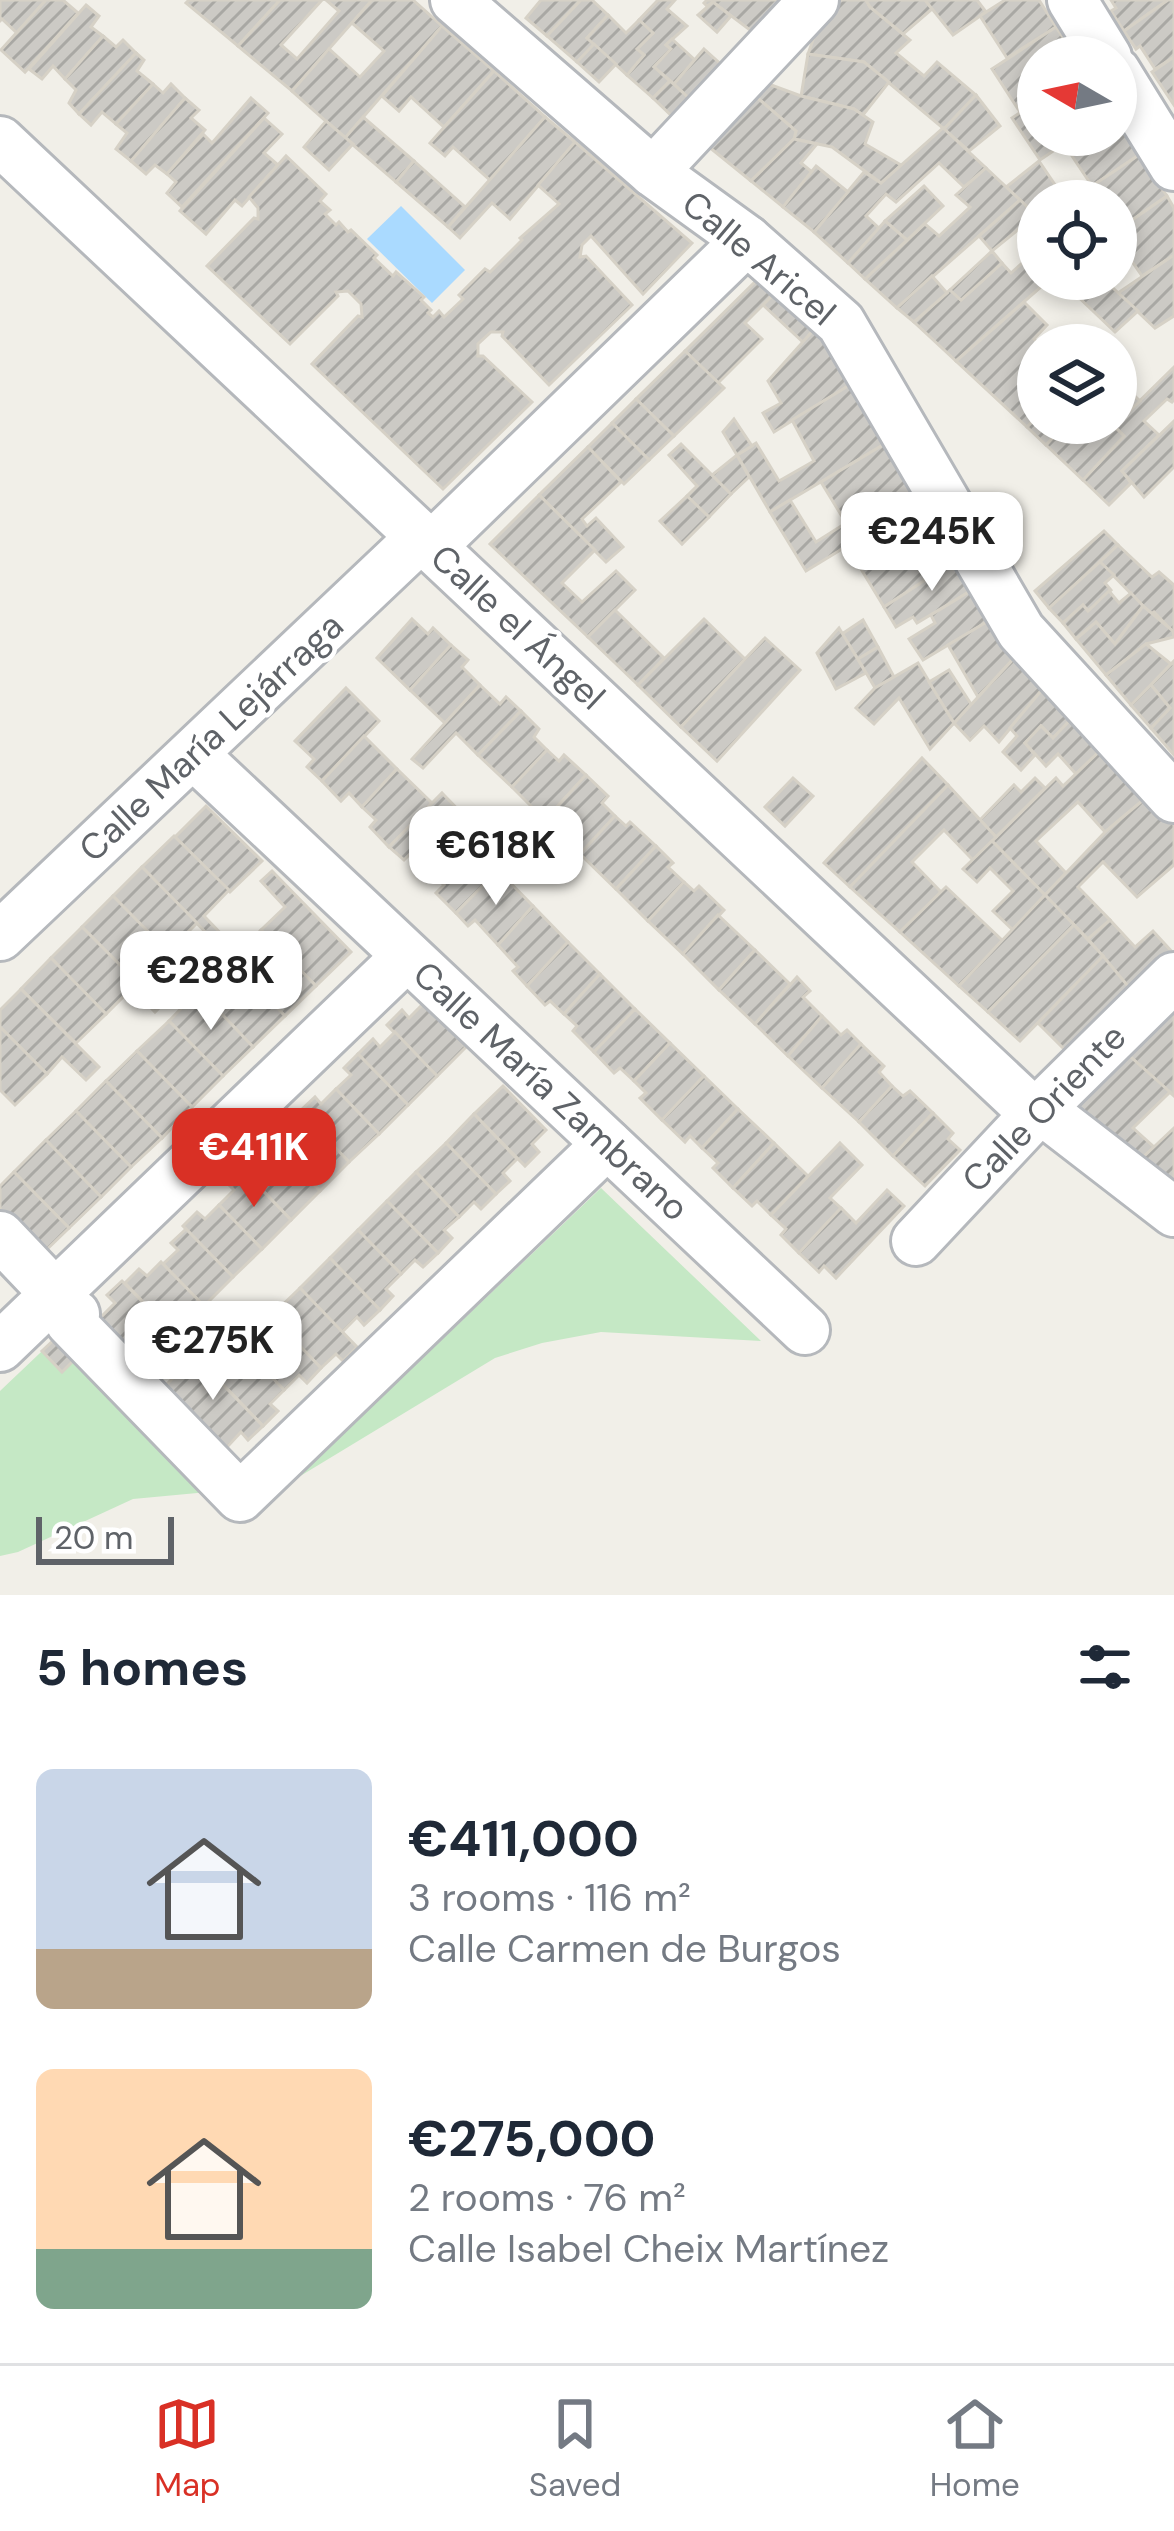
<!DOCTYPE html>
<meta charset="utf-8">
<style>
body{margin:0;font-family:"DM Sans",sans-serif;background:#f6f6f7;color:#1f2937;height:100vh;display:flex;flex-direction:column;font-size:45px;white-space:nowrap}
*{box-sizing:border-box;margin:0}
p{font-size:39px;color:#747a83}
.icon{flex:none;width:66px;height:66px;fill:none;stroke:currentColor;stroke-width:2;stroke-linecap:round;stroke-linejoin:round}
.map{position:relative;height:1595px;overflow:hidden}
.panel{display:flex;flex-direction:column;background:#fff;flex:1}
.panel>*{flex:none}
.needle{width:78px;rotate:279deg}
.fabs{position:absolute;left:1017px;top:36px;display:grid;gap:24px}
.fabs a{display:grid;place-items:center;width:120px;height:120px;border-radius:50%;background:#fff;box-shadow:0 6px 18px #0003;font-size:60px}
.scale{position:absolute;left:36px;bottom:30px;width:138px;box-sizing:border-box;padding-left:12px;border:6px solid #5f6368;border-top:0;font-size:33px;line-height:42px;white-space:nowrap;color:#5f6368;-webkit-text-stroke:9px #fff;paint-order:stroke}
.price{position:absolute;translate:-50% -102px;padding:0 27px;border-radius:24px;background:#fff;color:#222;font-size:39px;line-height:78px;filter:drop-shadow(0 3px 6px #0008)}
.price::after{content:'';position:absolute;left:50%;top:72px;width:36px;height:27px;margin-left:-18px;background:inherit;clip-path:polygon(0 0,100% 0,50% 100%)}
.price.selected{background:#d93025;color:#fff}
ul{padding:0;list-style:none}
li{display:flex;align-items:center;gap:36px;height:300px;padding:0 36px}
li span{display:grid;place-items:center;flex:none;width:336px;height:240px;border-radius:18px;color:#555}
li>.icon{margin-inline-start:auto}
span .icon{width:144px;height:144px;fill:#fffc;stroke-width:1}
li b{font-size:51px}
h2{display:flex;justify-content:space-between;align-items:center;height:144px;padding:0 36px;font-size:51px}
.dock{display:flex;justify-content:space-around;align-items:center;height:168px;border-top:3px solid #e0e1e3;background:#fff;font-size:33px;color:#747a83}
.dock a{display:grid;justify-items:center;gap:6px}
.dock .selected{color:#d93025}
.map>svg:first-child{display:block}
.green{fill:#c5e8c5}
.water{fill:#aadaff}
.building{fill:url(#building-hatch);stroke:#d6d1c6;stroke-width:3}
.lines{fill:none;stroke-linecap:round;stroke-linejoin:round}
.minor-casing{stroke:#b5b8bc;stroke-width:54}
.minor{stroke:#fff;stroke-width:48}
.labels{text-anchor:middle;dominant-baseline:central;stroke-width:9;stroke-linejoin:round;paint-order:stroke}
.street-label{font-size:36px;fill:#5f6368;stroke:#fff}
</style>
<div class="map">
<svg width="1174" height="1595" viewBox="0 0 1174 1595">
<defs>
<pattern id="building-hatch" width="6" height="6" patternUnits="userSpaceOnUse" patternTransform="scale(3)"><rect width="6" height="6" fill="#cccac5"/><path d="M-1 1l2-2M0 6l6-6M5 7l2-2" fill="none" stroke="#a9a8a4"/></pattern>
</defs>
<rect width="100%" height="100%" fill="#f1efe8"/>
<g class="green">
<path d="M601 1188 761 1341 601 1332 542 1343 495 1358 297 1478Z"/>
<path d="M59 1335 208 1492 133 1499 18 1552 0 1556V1391Z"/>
</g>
<path class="water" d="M401 206 465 270 432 303 367 239Z"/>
<g class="building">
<path d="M0 0H46L17 33 2 19 0 21Z"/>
<path d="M46 0H63L78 13 25 72 1 50Z"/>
<path d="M189 0H280L238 46 186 3Z"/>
<path d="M280 0H322L281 45 297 59 339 11 326 0H372L292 91 238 46Z"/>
<path d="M372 0H413L442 26 345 138 292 91 329 49 360 77 384 51 352 23Z"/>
<path d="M541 0H581L547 36 526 18Z"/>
<path d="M581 0H592L608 15 587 38 594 44 577 62 547 36Z"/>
<path d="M658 0H675L667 9 687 26 666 45 671 49 654 67 670 81 653 98 627 75 644 55 637 49 653 33 639 20Z"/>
<path d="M707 0H785L754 33 713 2 707 6 704 3Z"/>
<path d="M830 0H866L870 7 910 40 896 53 924 76 937 62 976 95 944 129 864 62 808 54 825 6Z"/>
<path d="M866 0H925L932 9 903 34 870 7Z"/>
<path d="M925 0H977L986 12 953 35Z"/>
<path d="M1005 0H1039L1056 27 1007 58 980 16Z"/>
<path d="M1111 0H1168L1124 31 1111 11 1116 8Z"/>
<path d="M1168 0H1174V57L1155 69 1140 46 1136 49 1124 31Z"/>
<path d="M713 2 731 16 717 32 698 15Z"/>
<path d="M86 5 99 16 91 27 103 36 65 79 53 66 42 79 29 69Z"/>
<path d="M608 15 626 33 639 20 653 33 637 49 644 55 627 75 587 38Z"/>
<path d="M442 26 494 71 444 127 411 97 399 111 382 96Z"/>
<path d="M1056 27 1076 57H1038V101L1020 112 992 69Z"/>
<path d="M103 36 116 47 123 40 136 53 79 114 69 103 76 90 65 79Z"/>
<path d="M672 39 695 60 674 84 654 67 671 49 666 45Z"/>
<path d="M594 44 616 64 599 82 577 62Z"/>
<path d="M704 49 724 67 692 101 674 84Z"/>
<path d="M136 53 144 60 137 71 153 84 116 124 102 112 91 125 79 114Z"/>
<path d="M808 54 864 62 889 82 863 115 854 109 801 96Z"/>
<path d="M1174 57V105L1152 72Z"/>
<path d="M494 71 545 117 490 180 453 147 445 156 430 143Z"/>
<path d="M670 81 692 101 675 119 653 98Z"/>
<path d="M763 82 801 96 854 109 873 122 865 144 901 165 881 183 832 147 794 139 796 131 753 94Z"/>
<path d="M153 84 163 93 171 84 185 98 131 161 116 149 127 133 116 124Z"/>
<path d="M753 94 796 131 794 139 751 181 709 147Z"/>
<path d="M976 95 1000 126 969 151 944 129Z"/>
<path d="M185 98 199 110 191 118 205 130 167 174 155 165 146 174 131 161Z"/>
<path d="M251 98 268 113 182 207 167 193 176 182 167 174 203 134 212 143Z"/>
<path d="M1038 101V135H1077L1040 160 1012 118Z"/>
<path d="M363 117 414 161 396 182 345 138Z"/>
<path d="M545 117 575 142 510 219 492 203 460 238 448 227Z"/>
<path d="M264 118 282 134 264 153 278 165 242 206 235 200 206 234 180 211Z"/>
<path d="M1116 118 1139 155 1092 186 1064 144 1077 135H1116Z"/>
<path d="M326 121 353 144 329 170 304 147Z"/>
<path d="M943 128 986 168 964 187 939 163 896 202 886 194 866 216 879 228 848 263 814 232 864 172 881 183Z"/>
<path d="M794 139 817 144 801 163 812 172 783 207 751 181Z"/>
<path d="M575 142 692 243 643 294 591 236 582 245 580 257 586 256 632 305 549 385 502 336 503 332H491L478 344V356H483L532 402 443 489 312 364 358 316 362 317 361 304 348 291 336 292 338 296 290 344 207 266 254 218 258 219V208L249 197 286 156 326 194 320 201 330 210 325 214 336 225 339 222 348 232 351 230 377 255 374 258 393 276 396 272 424 297 421 300 431 310 428 313 433 317 439 311 444 317 463 299 459 295 485 269 490 272 522 240 520 238 559 204 538 185Z"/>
<path d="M1139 155 1167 196 1118 230 1116 201H1069Z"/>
<path d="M414 161 465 207 448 227 396 182Z"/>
<path d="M1039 161 1066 201H1038V217L1006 187Z"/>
<path d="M816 166 848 192 814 232 783 207Z"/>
<path d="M986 168 1020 200 897 308 865 279 925 224 939 236 970 207 956 195Z"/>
<path d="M924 186 943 206 907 240 885 221Z"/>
<path d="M1167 196 1174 208V255L1142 276 1116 238V231Z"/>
<path d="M1020 200 1036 215 992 251 979 236Z"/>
<path d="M885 221 907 240 865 279 848 263Z"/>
<path d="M1038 249V279H1050L956 361 914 322 950 290 961 300 1002 263 1011 273Z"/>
<path d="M992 251 1002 263 961 300 950 290Z"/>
<path d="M1174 255V316L1155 328 1118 293Z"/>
<path d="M932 276 947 293 914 322 897 308Z"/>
<path d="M760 277 778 290 745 323 762 339 718 383 685 351Z"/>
<path d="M1082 279H1103L1138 311 1115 332 1071 290Z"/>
<path d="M778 290 818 325 803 342 763 305Z"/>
<path d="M1024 302 1047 325 1034 339 1040 345H1038V416L1027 427 956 361Z"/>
<path d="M818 325 853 383 774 432 763 413 781 403 768 381Z"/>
<path d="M685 351 724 388 674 436 636 399Z"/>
<path d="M1174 367V400L1172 402 1167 399 1144 421 1159 435 1122 471 1131 483 1109 505 1083 480 1124 436 1114 426Z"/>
<path d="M1116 378 1140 401 1114 426 1124 436 1083 480 1046 445 1066 423H1116Z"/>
<path d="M853 383 888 442 770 512 737 455 756 443 779 481 814 461 792 420Z"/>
<path d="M636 399 674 436 649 460 612 423Z"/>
<path d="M1038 416V423H1066L1046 445 1027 427Z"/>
<path d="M734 419 752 446 737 455 723 432Z"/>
<path d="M1174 421V467L1144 497 1122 471Z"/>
<path d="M612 423 649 460 624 484 588 447Z"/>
<path d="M888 442 924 499 806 571 770 512 790 500 816 542 846 523 821 482Z"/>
<path d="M681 444 731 494 709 517 687 496 697 486 669 455Z"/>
<path d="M588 447 621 482 582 519 587 526 596 518 623 547 606 562 539 495Z"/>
<path d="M737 455 749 477 731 494 712 475Z"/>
<path d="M539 495 595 550 562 583 582 602 616 571 635 590 588 637 490 544Z"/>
<path d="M687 496 709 517 682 544 660 521Z"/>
<path d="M924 499 959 558 884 607 847 546Z"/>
<path d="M1104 531 1118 545 1049 608 1035 591Z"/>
<path d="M1118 545 1152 577 1159 572 1174 585V633L1154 612 1151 614 1100 562Z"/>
<path d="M959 558 977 587 917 623 913 617 896 627 884 607Z"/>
<path d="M1100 562 1114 575 1105 583 1111 590 1088 611 1083 605 1063 623 1049 608Z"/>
<path d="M977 587 995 617 923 660 909 639 935 623 931 615Z"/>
<path d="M1109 591 1119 603 1131 593 1143 606 1115 644 1096 622 1076 639 1063 623 1083 605 1088 611Z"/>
<path d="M1143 606 1173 631 1174 637 1146 644 1106 675 1076 639 1096 622 1115 644Z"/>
<path d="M615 610 664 658 638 685 588 637Z"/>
<path d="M995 617 1017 655 978 697 948 645Z"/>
<path d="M412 619 428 634 433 628 451 645 410 690 377 658Z"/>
<path d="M704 619 745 659 681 727 638 685Z"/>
<path d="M863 620 878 647 858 659 842 634Z"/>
<path d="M839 628 866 673 836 689 817 653Z"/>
<path d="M765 638 800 670 717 761 681 727Z"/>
<path d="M1146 644 1171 664 1131 705 1106 675Z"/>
<path d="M451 645 468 660 462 667 480 685 445 723 410 690Z"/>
<path d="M878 647 894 677 875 688 858 659Z"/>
<path d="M1017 655 1046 685 999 742 984 726 970 740 954 723Z"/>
<path d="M1174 661V755L1151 728 1170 708 1151 685Z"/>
<path d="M918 663 954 723 930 749 899 698 874 724 856 708 875 688Z"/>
<path d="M949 670 971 704 954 723 929 682Z"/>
<path d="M480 685 500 704 506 697 521 711 478 755 456 733 423 768 412 759Z"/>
<path d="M1046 685 1074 716 1053 738 1041 726 1025 743 1035 755 1021 770 1003 752 1017 736 1010 728Z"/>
<path d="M1151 685 1170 708 1151 728 1131 705Z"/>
<path d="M346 688 379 721 322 781 307 767 314 759 295 741Z"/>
<path d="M521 711 539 729 534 737 547 750 512 787 478 755Z"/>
<path d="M1074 716 1103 748 1076 774 1058 754 1046 766 1025 743 1041 726 1053 738Z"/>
<path d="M364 736 397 769 362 807 349 793 341 801 322 781Z"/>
<path d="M1103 748 1148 796 1105 832 1078 802 1036 841 1066 873 1045 895 992 841 1056 778 1063 786Z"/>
<path d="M547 750 559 761 564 755 586 775 545 820 512 787Z"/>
<path d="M922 758 948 785 850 887 824 863Z"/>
<path d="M397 769 432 803 389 847 370 827 376 820 362 807Z"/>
<path d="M586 775 608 796 602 803 615 816 580 854 545 820Z"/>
<path d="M793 778 813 796 785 826 765 807Z"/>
<path d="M1035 778 1045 788 996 837 980 820 1014 785 1021 792Z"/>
<path d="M948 785 996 837 973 860 944 830 912 862 941 892 900 932 850 887Z"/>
<path d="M442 793 475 827 431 873 411 853 404 860 389 847Z"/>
<path d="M1148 796 1174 825V865L1137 897 1103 862 1078 887 1110 920 1088 939 1045 895 1105 832Z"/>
<path d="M206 806 262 861 230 892 175 837Z"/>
<path d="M615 816 626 826 630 822 656 846 616 889 580 854Z"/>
<path d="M174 836 229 890 204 916 227 940 220 947 142 867Z"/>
<path d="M465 836 498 870 456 913 436 893 444 885 431 873Z"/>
<path d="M992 841 1045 895 1013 930 993 911 1013 891 990 868 977 882 963 869Z"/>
<path d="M656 846 673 863 668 867 684 882 648 921 616 889Z"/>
<path d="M142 867 197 923 168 952 113 896Z"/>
<path d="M498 870 533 906 498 945 475 920 468 926 456 913Z"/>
<path d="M272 871 351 952 316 986 261 930 285 907 261 881Z"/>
<path d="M684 882 694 891 699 886 724 910 683 954 648 921Z"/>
<path d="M946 887 1003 941 959 986 900 932Z"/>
<path d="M1045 895 1074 925 988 1012 959 986Z"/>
<path d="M113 896 168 952 137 982 82 927Z"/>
<path d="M533 906 568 942 527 986 513 971 518 967 498 945Z"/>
<path d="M718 915 755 950 719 990 683 954Z"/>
<path d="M1110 920 1135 947 1153 931 1173 953 1132 991 1088 939Z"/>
<path d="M1074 925 1103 956 1020 1041 988 1012Z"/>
<path d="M82 927 161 1006 155 1012 132 988 106 1014 51 958Z"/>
<path d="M261 930 316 986 285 1016 230 960Z"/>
<path d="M568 942 600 974 564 1014 550 1001 545 1005 527 986Z"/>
<path d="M755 950 790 984 755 1024 719 990Z"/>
<path d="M1103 956 1132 991 1066 1051 1038 1023Z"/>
<path d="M51 958 106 1014 76 1043 21 989Z"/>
<path d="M230 960 285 1016 253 1047 199 990Z"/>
<path d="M600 974 635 1009 594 1052 573 1031 577 1026 564 1014Z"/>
<path d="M797 977 810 991 803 997 822 1016 788 1056 755 1024Z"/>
<path d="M21 989 99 1067 86 1080 62 1057 47 1074 0 1027V1010Z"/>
<path d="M199 990 253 1047 223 1076 169 1021Z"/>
<path d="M1174 1000V1096L1124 1051Z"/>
<path d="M424 1003 466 1047 437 1076 387 1025 402 1010 409 1018Z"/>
<path d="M635 1009 670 1043 634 1081 620 1068 614 1073 594 1052Z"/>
<path d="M822 1016 841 1035 847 1030 861 1044 822 1088 788 1056Z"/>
<path d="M169 1021 223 1076 192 1107 137 1051Z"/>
<path d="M0 1027 47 1074 15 1105 0 1090Z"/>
<path d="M395 1032 437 1076 408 1105 358 1054 373 1039 380 1047Z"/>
<path d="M670 1043 704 1076 662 1120 640 1098 646 1093 634 1081Z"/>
<path d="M861 1044 884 1066 879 1072 892 1086 859 1122 822 1088Z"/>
<path d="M137 1051 192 1107 162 1138 106 1081Z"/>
<path d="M1124 1051 1170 1092 1133 1128 1154 1147 1138 1162 1069 1104Z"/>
<path d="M358 1054 408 1105 379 1134 336 1089 351 1075 344 1068Z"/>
<path d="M704 1076 738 1109 702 1148 690 1136 685 1142 662 1120Z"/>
<path d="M106 1081 162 1138 131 1167 76 1111Z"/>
<path d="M503 1086 546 1130 532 1144 539 1152 525 1166 474 1114Z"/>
<path d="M892 1086 903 1096 910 1091 933 1113 893 1156 859 1122Z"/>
<path d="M336 1089 379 1134 349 1162 300 1111 315 1097 321 1104Z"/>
<path d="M738 1109 774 1143 733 1188 713 1168 718 1163 702 1148Z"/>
<path d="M76 1111 131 1167 101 1197 46 1140Z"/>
<path d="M300 1111 349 1162 320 1191 277 1147 292 1133 285 1125Z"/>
<path d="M933 1113 953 1133 948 1139 960 1150 925 1186 893 1156Z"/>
<path d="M474 1114 517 1159 503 1173 510 1181 496 1194 446 1143Z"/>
<path d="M1174 1128V1188L1138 1162Z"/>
<path d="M46 1140 101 1197 69 1228 14 1172Z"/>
<path d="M446 1143 496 1194 481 1209 474 1202 459 1217 416 1172Z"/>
<path d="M774 1143 808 1176 771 1215 757 1201 752 1206 733 1188Z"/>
<path d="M840 1143 862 1165 830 1198 841 1208 799 1253 781 1235 786 1229 771 1215Z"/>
<path d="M277 1147 320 1191 291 1220 241 1168 256 1154 263 1161Z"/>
<path d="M241 1168 291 1220 262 1249 219 1205 234 1190 227 1183Z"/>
<path d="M14 1172 69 1228 39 1257 0 1217V1186Z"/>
<path d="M416 1172 459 1217 444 1230 452 1238 438 1253 387 1201Z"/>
<path d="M887 1190 904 1206 836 1278 824 1266 819 1272 799 1253 841 1208 856 1223Z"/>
<path d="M387 1201 438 1253 423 1267 415 1260 401 1274 358 1230Z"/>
<path d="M219 1205 262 1249 233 1277 183 1226 197 1212 205 1219Z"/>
<path d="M186 1229 233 1277 204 1306 163 1264 178 1250 171 1243Z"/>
<path d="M358 1230 401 1274 386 1289 393 1296 380 1310 330 1258Z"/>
<path d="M330 1258 380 1310 364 1325 357 1317 342 1332 300 1288Z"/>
<path d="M161 1262 209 1311 180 1340 125 1283 139 1269 147 1276Z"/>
<path d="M122 1281 172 1332 143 1362 100 1318 115 1303 107 1295Z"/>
<path d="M300 1288 357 1347 343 1361 336 1354 321 1368 271 1316Z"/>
<path d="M271 1316 321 1368 307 1383 299 1375 284 1390 242 1346Z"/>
<path d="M59 1335 79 1355 62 1372 42 1351Z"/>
<path d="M242 1346 284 1390 270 1404 278 1411 263 1426 213 1374Z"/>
<path d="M195 1356 263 1426 248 1440 241 1432 227 1447 166 1385Z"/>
</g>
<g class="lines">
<g class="minor-casing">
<g id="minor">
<path d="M455 0 653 172 747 240 841 323 1021 631 1174 798"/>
<path d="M1072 0 1107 57"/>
<path d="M1116 72 1174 166"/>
<path d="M0 141 1035 1114"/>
<path d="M653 172 814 0"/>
<path d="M432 546 747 240"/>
<path d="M193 754 805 1330"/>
<path d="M0 936 422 536"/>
<path d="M1051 1117 1174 1212"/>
<path d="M0 1236 39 1277"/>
<path d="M916 1241 1035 1114 1174 977"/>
<path d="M75 1314 70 1322 240 1497 607 1144"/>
<path d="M0 1347 407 956"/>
</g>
</g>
<use href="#minor" class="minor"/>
</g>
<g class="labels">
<g class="street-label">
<text transform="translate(759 258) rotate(40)">Calle Aricel</text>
<text transform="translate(518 627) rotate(43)">Calle el Ángel</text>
<text transform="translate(211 737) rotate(-43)">Calle María Lejárraga</text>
<text transform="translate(551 1091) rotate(43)">Calle María Zambrano</text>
<text transform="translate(1044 1108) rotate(-46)">Calle Oriente</text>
</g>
</g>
</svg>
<div class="fabs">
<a><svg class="needle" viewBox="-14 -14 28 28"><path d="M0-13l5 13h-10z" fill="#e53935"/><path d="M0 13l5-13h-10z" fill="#747a83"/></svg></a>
<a><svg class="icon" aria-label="locate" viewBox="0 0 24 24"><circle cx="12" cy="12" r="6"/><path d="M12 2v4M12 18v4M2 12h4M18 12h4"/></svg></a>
<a><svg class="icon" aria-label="layers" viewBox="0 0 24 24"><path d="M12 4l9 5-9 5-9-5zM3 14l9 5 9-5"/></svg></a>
</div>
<div class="scale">20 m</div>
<b class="price" style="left:932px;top:594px">€245K</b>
<b class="price" style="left:496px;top:908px">€618K</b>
<b class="price" style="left:211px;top:1033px">€288K</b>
<b class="price selected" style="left:254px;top:1210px">€411K</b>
<b class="price" style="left:213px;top:1403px">€275K</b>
</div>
<section class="panel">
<h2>5 homes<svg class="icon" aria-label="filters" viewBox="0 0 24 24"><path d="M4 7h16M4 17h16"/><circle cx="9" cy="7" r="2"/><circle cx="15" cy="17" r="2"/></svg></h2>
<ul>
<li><span style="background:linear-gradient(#c9d6e8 75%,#b9a48a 0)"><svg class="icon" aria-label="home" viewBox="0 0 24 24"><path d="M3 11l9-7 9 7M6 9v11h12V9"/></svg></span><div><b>€411,000</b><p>3 rooms · 116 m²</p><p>Calle Carmen de Burgos</p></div></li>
<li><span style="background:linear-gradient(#ffd9b3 75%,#7fa58c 0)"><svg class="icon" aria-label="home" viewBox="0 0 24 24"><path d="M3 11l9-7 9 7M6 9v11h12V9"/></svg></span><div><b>€275,000</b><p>2 rooms · 76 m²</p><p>Calle Isabel Cheix Martínez</p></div></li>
</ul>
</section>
<nav class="dock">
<a class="selected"><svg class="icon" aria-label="map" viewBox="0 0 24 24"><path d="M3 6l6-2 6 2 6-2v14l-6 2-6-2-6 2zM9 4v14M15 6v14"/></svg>Map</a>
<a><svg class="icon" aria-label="saved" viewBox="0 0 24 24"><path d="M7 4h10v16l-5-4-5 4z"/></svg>Saved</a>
<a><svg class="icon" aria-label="home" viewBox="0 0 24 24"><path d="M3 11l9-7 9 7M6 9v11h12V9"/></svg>Home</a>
</nav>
